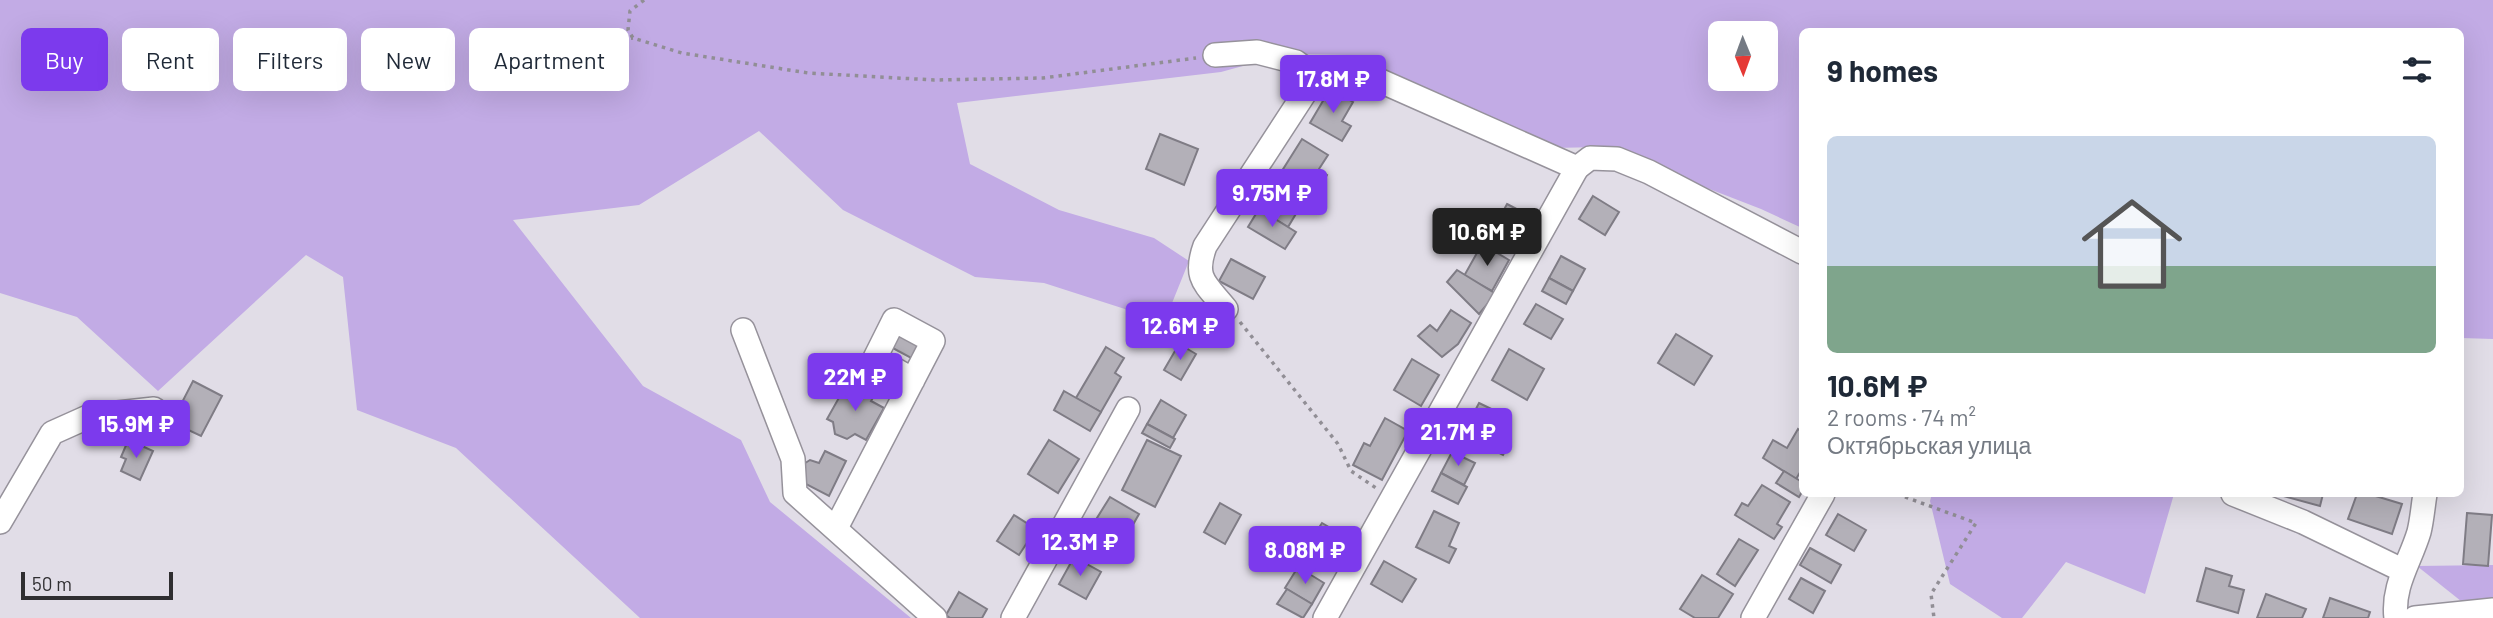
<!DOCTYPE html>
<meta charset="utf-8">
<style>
body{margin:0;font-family:Barlow,sans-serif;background:#f2f2f3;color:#1f2937;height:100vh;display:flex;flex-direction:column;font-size:26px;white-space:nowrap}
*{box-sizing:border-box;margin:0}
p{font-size:23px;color:#747a83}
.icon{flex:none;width:38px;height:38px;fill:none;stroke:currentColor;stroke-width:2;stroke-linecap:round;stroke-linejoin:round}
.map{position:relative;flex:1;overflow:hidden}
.side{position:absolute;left:1799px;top:28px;width:665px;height:469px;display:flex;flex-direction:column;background:#fff;border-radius:10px;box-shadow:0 7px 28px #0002}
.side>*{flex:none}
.banner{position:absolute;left:21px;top:28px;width:665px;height:63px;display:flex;gap:14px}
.needle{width:46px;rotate:179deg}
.buttons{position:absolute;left:1708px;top:21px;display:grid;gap:14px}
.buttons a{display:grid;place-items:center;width:70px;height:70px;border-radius:10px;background:#fff;box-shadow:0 7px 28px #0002;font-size:35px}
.scale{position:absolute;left:21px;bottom:18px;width:152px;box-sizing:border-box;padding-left:7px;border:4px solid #2f2e31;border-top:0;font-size:19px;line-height:24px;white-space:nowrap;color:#2f2e31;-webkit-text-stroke:5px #e1dde7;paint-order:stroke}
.price{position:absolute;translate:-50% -60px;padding:0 16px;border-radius:7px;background:#7c3aed;color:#fff;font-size:23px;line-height:46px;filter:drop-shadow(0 2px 4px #0008)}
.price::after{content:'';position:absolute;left:50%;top:42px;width:21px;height:16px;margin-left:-10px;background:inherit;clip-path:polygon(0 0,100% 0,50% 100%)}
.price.on{background:#222;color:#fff}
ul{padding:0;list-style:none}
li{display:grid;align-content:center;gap:14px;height:371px;padding:0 28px}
li span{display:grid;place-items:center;height:217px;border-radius:10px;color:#555}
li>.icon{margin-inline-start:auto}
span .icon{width:126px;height:126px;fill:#fffc;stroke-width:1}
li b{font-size:30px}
h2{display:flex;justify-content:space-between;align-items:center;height:84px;padding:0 28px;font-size:30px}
.tag{padding:0 24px;border-radius:10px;background:#fff;box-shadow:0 7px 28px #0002;font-size:24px;line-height:63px}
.tag.on{background:#7c3aed;color:#fff}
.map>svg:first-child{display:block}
.green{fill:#c2abe5;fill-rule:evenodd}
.building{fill:#b3b0b8;stroke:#7f7c85;stroke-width:2}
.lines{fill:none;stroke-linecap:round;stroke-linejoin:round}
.minor-casing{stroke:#96929b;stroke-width:26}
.path{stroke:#918e95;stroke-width:3.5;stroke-dasharray:3.5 5;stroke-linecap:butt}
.minor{stroke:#fff;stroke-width:23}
</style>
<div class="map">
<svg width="2493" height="618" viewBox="0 0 2493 618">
<rect width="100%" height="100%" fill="#e1dde7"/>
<g class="green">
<path d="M0 0H2493V339L2461 338 2460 32H1802V228L1761 209 1601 147 1552 148 1347 55 1286 54 1221 72 957 103 970 164 1059 210 1154 238 1189 261 1168 313 1128 310 1044 283 975 277 843 210 759 131 639 205 513 220 643 386 741 440 770 502 911 618H640L456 448 357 410 343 277 306 255 158 391 77 317 0 293ZM1720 33H1766V79H1720Z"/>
<path d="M1932 494H2174L2145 594 2066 562 2022 618H2002L1950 584 1930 501Z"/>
<path d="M2493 565V604L2466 605 2417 566Z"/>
</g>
<g class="building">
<path d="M1330 89 1353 102 1342 121 1351 126 1342 141 1310 123Z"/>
<path d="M1160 134 1198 149 1184 185 1146 169Z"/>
<path d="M1302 139 1328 155 1319 169 1327 175 1315 195 1280 174Z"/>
<path d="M1271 190 1300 207 1288 227 1259 209Z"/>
<path d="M1593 196 1619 212 1605 235 1579 219Z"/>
<path d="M1507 204 1530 216 1516 242 1493 230Z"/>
<path d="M1259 209 1296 232 1285 249 1248 227Z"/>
<path d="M1482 244 1509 260 1492 291 1464 276Z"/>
<path d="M1561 256 1585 269 1573 291 1549 278Z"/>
<path d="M1231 259 1265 277 1253 299 1219 281Z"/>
<path d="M1457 270 1496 294 1479 314 1447 282Z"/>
<path d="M1549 278 1573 291 1566 304 1542 291Z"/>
<path d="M1536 304 1563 319 1551 339 1524 324Z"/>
<path d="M1451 310 1471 323 1458 344 1442 357 1418 336 1430 325 1437 331Z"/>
<path d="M899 328 923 342 913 359 889 346Z"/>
<path d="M1676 334 1712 356 1694 385 1658 363Z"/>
<path d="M1179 344 1196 354 1181 380 1164 370Z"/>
<path d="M1106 347 1124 358 1115 373 1121 377 1101 412 1076 398Z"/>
<path d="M1509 349 1544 369 1527 400 1492 380Z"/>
<path d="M1412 359 1439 375 1421 406 1394 390Z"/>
<path d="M193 381 222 396 201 436 182 427 186 419 176 414Z"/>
<path d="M856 385 868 387 874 396 871 401 884 408 866 440 855 434 847 439 835 434 833 422 827 419 845 387 852 391Z"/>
<path d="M1064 391 1101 412 1090 431 1054 410Z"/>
<path d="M1161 400 1186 415 1173 438 1147 424Z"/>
<path d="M1479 403 1510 418 1499 442 1467 426Z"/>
<path d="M1385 418 1408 431 1382 480 1353 465 1364 443 1370 446Z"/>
<path d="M1147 424 1175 439 1170 448 1142 433Z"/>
<path d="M1467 426 1508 446 1503 455 1463 434Z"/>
<path d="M1798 429 1802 432V469L1796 479 1763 458 1773 440 1787 448Z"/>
<path d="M1049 440 1079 459 1058 493 1028 474Z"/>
<path d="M1147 440 1181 456 1155 507 1122 490Z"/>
<path d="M133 442 153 451 140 480 121 471 126 459 121 457 127 443 132 446Z"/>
<path d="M825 451 846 461 829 496 800 481 802 465 810 460 819 463Z"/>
<path d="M1452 452 1475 463 1464 485 1441 473Z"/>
<path d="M1784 471 1802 482V492L1799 497 1776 483Z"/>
<path d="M1441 473 1467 487 1458 504 1432 491Z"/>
<path d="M1762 485 1790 502 1777 524 1782 527 1774 539 1735 515 1742 503 1748 506Z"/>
<path d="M2276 494H2323L2320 506Z"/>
<path d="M2357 494H2369L2402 504 2392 534 2348 519Z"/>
<path d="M1110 497 1139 514 1122 544 1092 526Z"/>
<path d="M1220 503 1241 515 1225 544 1204 532Z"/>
<path d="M1434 511 1459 523 1449 546 1456 549 1449 563 1416 547Z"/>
<path d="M2467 513 2492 515 2488 566 2463 564Z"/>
<path d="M1838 514 1866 530 1854 551 1826 535Z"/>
<path d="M1014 515 1036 529 1019 555 997 541Z"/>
<path d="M1322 523 1346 537 1334 557 1309 543Z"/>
<path d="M1092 526 1122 544 1114 557 1084 539Z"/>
<path d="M1739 539 1758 550 1735 586 1717 574Z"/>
<path d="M1810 548 1841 565 1831 583 1800 565Z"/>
<path d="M1074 557 1101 572 1086 599 1059 584Z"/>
<path d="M1384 561 1416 579 1402 602 1371 584Z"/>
<path d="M1298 567 1324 583 1312 604 1285 588Z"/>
<path d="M2206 568 2232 576 2229 586 2244 590 2238 613 2197 601Z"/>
<path d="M1702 575 1733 594 1718 618H1695L1680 609Z"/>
<path d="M1801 578 1825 591 1813 613 1789 599Z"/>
<path d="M1287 589 1312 604 1303 618 1277 604Z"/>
<path d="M959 592 987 609 982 618H950L946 615Z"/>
<path d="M2266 594 2306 609 2302 618H2257Z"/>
<path d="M2330 598 2370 612 2368 618H2323Z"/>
</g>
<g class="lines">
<g class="minor-casing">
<g id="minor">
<path d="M1215 55 1257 52 1296 62 1318 78"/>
<path d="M1226 309C1206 284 1193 279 1205 246L1310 85C1327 70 1346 73 1367 75L1577 168"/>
<path d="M743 330 793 459 795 493 935 618"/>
<path d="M2233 494 2303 522 2402 570"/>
<path d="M0 522 52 433 90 416 154 409 167 420"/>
<path d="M836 528 933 341 894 320 875 358 913 380"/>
<path d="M1013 618 1128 409"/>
<path d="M1325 618 1577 168 1590 158 1617 159 1649 172 1802 252"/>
<path d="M1753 618 1823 494"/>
<path d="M2396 618C2392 586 2410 562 2419 532 2422 520 2423 506 2425 494"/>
<path d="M2415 618 2493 610"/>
</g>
</g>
<g class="path">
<path d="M644 0 630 11 628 30 633 38 682 53 808 73 934 80 1043 78 1196 58"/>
<path d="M536 69 589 41 633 38"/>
<path d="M1240 322 1338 444 1351 471 1376 488"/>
<path d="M1897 494 1976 523 1931 594 1934 618"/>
</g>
<use href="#minor" class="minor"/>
</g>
</svg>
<div class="buttons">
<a><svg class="needle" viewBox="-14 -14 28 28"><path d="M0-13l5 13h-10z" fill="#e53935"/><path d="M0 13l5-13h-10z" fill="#747a83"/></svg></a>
</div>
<div class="scale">50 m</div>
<b class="price" style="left:1333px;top:115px">17.8M ₽</b>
<b class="price" style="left:1272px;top:229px">9.75M ₽</b>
<b class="price on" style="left:1487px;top:268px">10.6M ₽</b>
<b class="price" style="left:1180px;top:362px">12.6M ₽</b>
<b class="price" style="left:855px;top:413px">22M ₽</b>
<b class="price" style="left:136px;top:460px">15.9M ₽</b>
<b class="price" style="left:1458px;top:468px">21.7M ₽</b>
<b class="price" style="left:1080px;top:578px">12.3M ₽</b>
<b class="price" style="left:1305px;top:586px">8.08M ₽</b>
<div class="banner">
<a class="tag on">Buy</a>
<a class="tag">Rent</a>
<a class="tag">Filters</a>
<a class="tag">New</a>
<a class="tag">Apartment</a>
</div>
<section class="side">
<h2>9 homes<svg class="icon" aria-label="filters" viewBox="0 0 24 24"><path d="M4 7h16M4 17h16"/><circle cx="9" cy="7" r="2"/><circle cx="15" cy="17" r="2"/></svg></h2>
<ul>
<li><span style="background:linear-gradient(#c9d6e8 60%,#7fa58c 0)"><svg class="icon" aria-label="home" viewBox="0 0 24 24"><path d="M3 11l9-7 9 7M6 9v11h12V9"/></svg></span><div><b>10.6M ₽</b><p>2 rooms · 74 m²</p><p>Октябрьская улица</p></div></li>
</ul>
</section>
</div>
